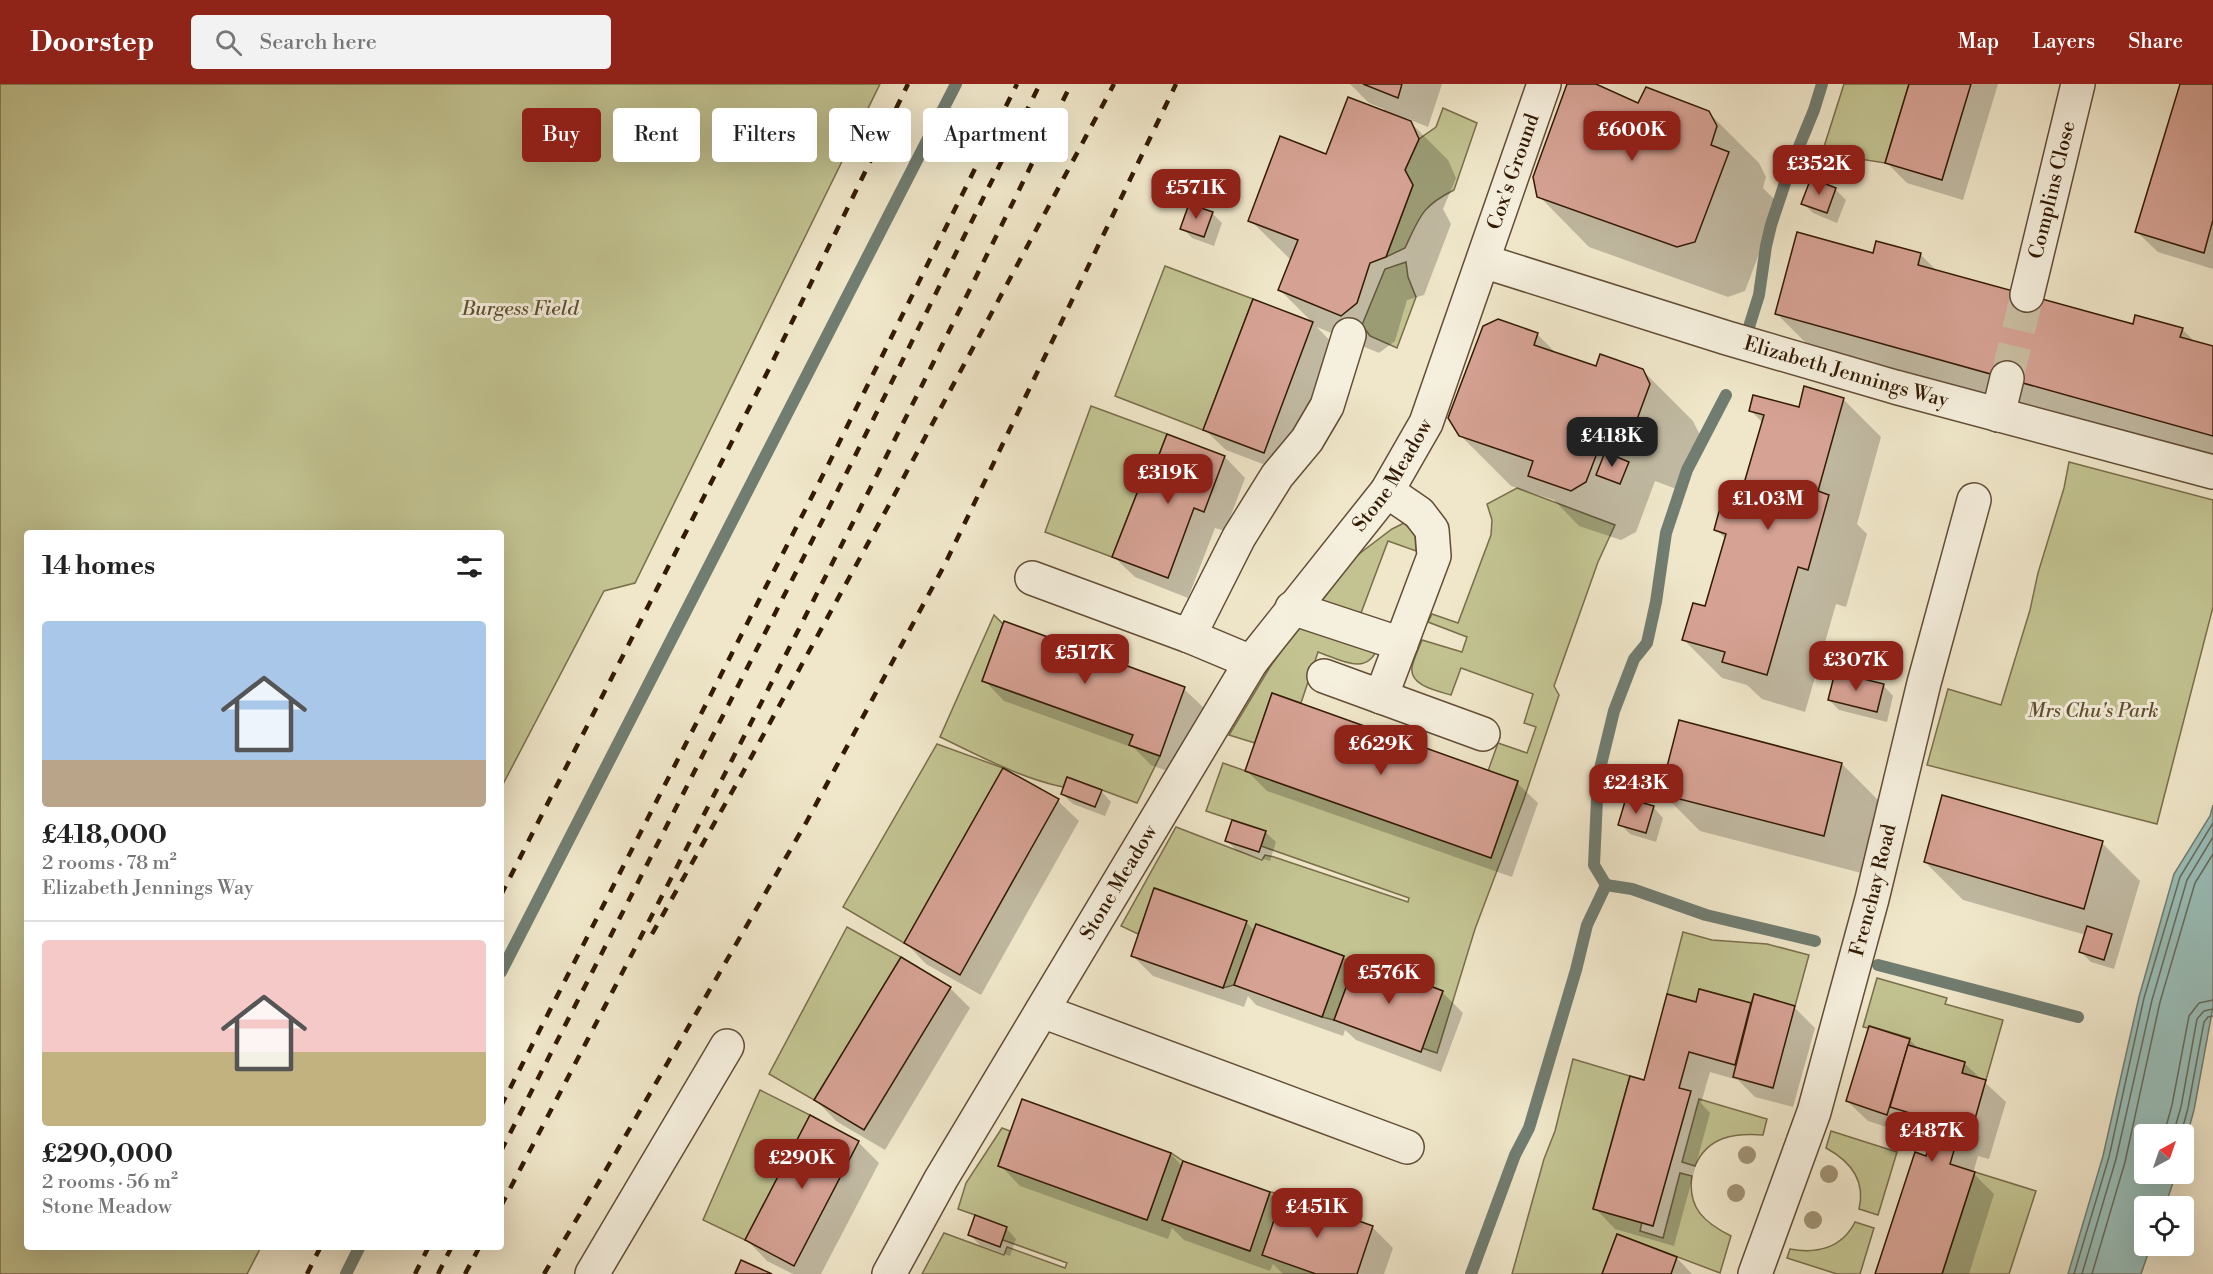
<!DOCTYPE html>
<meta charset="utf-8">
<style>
body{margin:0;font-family:"Libre Bodoni",serif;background:#f2f2f2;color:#222;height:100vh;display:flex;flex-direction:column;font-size:22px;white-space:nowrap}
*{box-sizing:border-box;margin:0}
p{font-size:20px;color:#767676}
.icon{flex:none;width:33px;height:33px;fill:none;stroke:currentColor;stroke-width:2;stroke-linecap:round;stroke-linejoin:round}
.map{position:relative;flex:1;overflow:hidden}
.sheet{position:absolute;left:24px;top:446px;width:480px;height:720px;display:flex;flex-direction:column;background:#fff;border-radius:6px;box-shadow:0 6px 24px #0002}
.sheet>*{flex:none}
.banner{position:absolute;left:522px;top:24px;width:570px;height:54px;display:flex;gap:12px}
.needle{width:39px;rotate:40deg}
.tools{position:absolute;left:2134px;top:1040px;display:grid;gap:12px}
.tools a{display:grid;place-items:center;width:60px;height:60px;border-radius:6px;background:#fff;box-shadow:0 6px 24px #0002;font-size:30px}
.price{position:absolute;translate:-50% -51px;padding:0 14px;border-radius:12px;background:#8f2418;color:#fff;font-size:20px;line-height:39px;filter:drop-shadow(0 2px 3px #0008)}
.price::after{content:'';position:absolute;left:50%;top:36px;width:18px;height:14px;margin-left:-9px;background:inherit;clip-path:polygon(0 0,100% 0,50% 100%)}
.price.active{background:#222;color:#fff}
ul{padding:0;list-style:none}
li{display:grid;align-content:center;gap:12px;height:318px;padding:0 18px}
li+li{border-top:2px solid #e0e0e0}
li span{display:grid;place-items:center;height:186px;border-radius:6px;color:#555}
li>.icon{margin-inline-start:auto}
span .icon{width:108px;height:108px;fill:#fffc;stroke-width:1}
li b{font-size:26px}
h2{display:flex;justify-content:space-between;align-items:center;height:72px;padding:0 18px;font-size:26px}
.tag{padding:0 21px;border-radius:6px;background:#fff;box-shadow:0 6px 24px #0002;font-size:21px;line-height:54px}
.tag.active{background:#8f2418;color:#fff}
header{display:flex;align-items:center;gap:36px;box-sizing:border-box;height:84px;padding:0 30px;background:#8f2418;color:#fff}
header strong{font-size:28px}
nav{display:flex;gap:33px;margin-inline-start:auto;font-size:21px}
.search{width:420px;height:54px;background:#f2f2f2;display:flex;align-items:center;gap:15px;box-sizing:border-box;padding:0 21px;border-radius:6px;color:#767676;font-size:22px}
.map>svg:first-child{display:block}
.green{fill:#c2c391;stroke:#7a6e4a;stroke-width:1.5}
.water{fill:#9abfba;stroke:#717d71;stroke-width:1.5}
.shadow{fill:#0003}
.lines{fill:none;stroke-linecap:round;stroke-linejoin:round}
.shore{stroke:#666c5f;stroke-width:1.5}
.stream{stroke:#717d71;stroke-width:12}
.building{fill:#d6a294;stroke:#331a04;stroke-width:1.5}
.minor-tunnel{stroke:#cabea2;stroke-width:33;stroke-dasharray:33 16;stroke-linecap:butt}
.minor-casing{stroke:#624d36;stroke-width:36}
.minor{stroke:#f5efdd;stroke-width:33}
.rail{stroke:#331a04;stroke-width:4.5;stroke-dasharray:10 10;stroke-linecap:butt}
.tree{fill:#a09274}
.labels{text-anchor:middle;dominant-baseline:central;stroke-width:6;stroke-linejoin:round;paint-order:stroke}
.street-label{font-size:20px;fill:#331a04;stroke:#f5efdd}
.park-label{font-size:20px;font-style:italic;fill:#5e4d2e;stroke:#f5efdd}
</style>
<header>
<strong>Doorstep</strong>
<div class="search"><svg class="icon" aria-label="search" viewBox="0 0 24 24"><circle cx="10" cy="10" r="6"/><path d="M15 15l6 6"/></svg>Search here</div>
<nav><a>Map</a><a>Layers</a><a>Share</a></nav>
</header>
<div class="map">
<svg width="2213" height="1190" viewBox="0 0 2213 1190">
<rect width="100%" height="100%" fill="#f0e7ca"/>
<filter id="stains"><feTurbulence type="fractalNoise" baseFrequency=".00333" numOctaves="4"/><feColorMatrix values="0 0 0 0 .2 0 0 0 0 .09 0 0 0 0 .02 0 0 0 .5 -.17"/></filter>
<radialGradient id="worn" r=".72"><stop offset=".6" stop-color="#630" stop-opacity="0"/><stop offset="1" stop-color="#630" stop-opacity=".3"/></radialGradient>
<g class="green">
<path d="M0 0H880L635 499 604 507 501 704V448H27V1162L261 1163 247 1190H0Z"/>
<path d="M1844 0H1909L1885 79 1822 69Z"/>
<path d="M1443 24 1477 39 1454 106C1422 122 1420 132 1405 164L1386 173 1413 101 1405 86 1419 55 1436 43Z"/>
<path d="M1406 178 1408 193 1416 213 1397 264 1370 252 1362 241 1385 185Z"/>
<path d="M1165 182 1253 215 1203 346 1115 312Z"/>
<path d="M1091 322 1167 350 1147 402 1141 399 1112 473 1045 448Z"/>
<path d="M2069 378 2213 416V523L2157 740 1927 681 1948 605 2001 621 2030 526 2038 489 2064 404Z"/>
<path d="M1517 404 1615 441 1598 478 1554 602 1559 611 1524 715 1475 845 1437 969 1422 964 1443 907 1357 875 1334 936 1322 933 1344 872 1256 840 1234 901 1223 904 1246 837 1155 804 1138 850 1121 842 1176 743 1262 776 1265 771 1274 773 1408 818 1409 814 1261 762 1266 747 1206 727 1223 679 1491 773 1518 698 1488 687 1498 659 1527 669 1536 643 1524 639 1533 610 1461 584 1451 611C1438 607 1409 602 1412 583 1414 574 1419 564 1422 556L1462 568 1467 553 1428 538 1432 530 1458 539 1491 451 1492 436 1487 420Z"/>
<path d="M1404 439 1415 450 1416 467 1388 457 1358 537 1317 523 1355 473 1392 445Z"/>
<path d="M994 531 1003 540 982 597 1133 651 1129 661 1160 672 1137 719 1067 693 1063 703C1020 694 980 672 940 653Z"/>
<path d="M1302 537 1378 563C1367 593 1341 576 1318 568L1301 619 1272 609 1255 659 1229 651 1270 583Z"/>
<path d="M937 660 1003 684 904 859 843 823Z"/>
<path d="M847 843 901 873 814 1016 769 990Z"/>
<path d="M1683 848 1712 856 1767 860 1809 871 1795 922 1754 910 1751 919 1700 905 1696 918 1667 910Z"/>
<path d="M1877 894 1947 914 1945 920 2003 936 1986 996 1962 989 1965 978 1908 961 1910 954 1870 942 1868 944 1863 943Z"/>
<path d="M1573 975 1630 992 1593 1124 1642 1138 1640 1147 1663 1154 1680 1089 1692 1092C1687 1124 1705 1139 1731 1152L1720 1189 1617 1150 1602 1190H1512L1544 1075 1555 1047Z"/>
<path d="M760 1006 810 1031 745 1156 703 1136Z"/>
<path d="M1699 1015 1767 1035 1763 1051C1734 1049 1708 1052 1695 1082L1682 1078Z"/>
<path d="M1002 1044 1010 1047 998 1082 1147 1136 1171 1069 1183 1077 1162 1136 1249 1167 1270 1108 1283 1110 1316 1190H922L944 1149 1004 1171 1007 1163 1065 1184 1067 1179 1003 1156 975 1131 958 1125 966 1099Z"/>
<path d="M1831 1047 1897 1068 1878 1131 1859 1125C1866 1096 1850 1077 1826 1064Z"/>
<path d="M1975 1088 2036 1107 2009 1190H1942Z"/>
<path d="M1855 1138 1874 1144 1860 1190H1837L1787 1174 1790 1165C1817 1170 1842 1164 1855 1138Z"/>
</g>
<path class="water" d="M2213 721V923L2194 1026 2184 1062V1050H2145V1089L2176 1090 2165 1122H2145V1161H2151L2141 1190H2068L2103 1072 2139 913 2174 790 2210 732Z"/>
<g class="shadow">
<path d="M1350 0H1442L1428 43 1406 34 1448 76 1456 94 1443 125 1451 140 1424 211 1407 216 1395 257 1379 269 1317 243 1333 260 1284 388 1226 366 1205 346 1254 217 1313 239 1279 205 1291 176 1250 136 1383 28 1384 25 1369 19Z"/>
<path d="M1570 0H1594L1639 21 1708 28 1759 79 1766 93 1763 104 1778 119 1745 207 1728 213 1589 163 1539 112Z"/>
<path d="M1910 0H1998L1963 116 1907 99 1887 79Z"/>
<path d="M2181 0H2213V185L2158 168 2137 148Z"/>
<path d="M1835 105 1846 116 1837 139 1813 129 1803 119Z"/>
<path d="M1212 129 1222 139 1214 162 1192 154 1182 144Z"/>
<path d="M1921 171 1938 188 2134 242 2182 245 2196 259 2213 264V378L1814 267 1776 229Z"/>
<path d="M1537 250 1557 270 1597 284 1642 286 1693 337 1700 351 1679 406 1655 397 1636 448 1621 456 1579 442 1554 416 1511 402 1460 351Z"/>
<path d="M1843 315 1881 353 1857 440 1867 450 1846 523 1836 520 1805 628 1762 615 1747 601 1722 594 1684 556 1706 524 1726 455 1715 445 1741 415 1763 339 1750 326 1800 325Z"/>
<path d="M1168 352 1225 373 1245 394 1225 447 1215 444 1188 514 1135 493 1114 473 1148 404Z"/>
<path d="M984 596 1184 605 1205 625 1180 692 1151 681 1134 664 1004 617Z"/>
<path d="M1883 601 1893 612 1887 638 1839 626 1829 616Z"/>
<path d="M1273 611 1517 699 1538 719 1512 793 1267 707 1246 686Z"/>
<path d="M1680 638 1842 680 1880 718 1861 789 1700 747 1662 709Z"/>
<path d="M1004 686 1058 717 1079 737 981 911 926 880 906 859Z"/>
<path d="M1101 707 1111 718 1105 732 1073 720 1062 710Z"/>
<path d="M1653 723 1663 734 1656 758 1630 750 1620 740Z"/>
<path d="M1265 748 1276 758 1270 777 1237 767 1227 757Z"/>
<path d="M2102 759 2140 797 2114 885 2091 878 2081 868 2086 851 1963 816 1925 778Z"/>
<path d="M1246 838 1255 847 1257 842 1344 873 1355 884 1442 908 1463 929 1441 988 1356 956 1345 946 1343 952 1256 921 1248 912 1244 923 1153 892 1132 871Z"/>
<path d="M950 904 970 924 885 1066 836 1037 816 1016Z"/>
<path d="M1700 907 1752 921 1794 923 1815 944 1793 1023 1755 1013 1738 996 1710 988 1701 1019 1710 1029 1674 1162 1615 1145 1595 1124 1645 998 1697 920Z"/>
<path d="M1910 956 1920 966 1964 979 2006 1018 1989 1075 1978 1072 1973 1089 1994 1110 1969 1190H1877L1927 1074 1934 1049 1910 1042 1908 1050 1868 1037 1847 1017Z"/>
<path d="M1023 1016 1171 1070 1182 1082 1184 1078 1270 1109 1281 1121 1372 1143 1393 1164 1384 1190H1283L1273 1180 1270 1187 1184 1156 1172 1144 1168 1155 1020 1102 1000 1081Z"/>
<path d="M858 1058 879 1079 821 1190H793L767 1177 747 1156Z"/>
<path d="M1006 1144 1016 1155 1010 1172 980 1161 970 1151Z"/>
<path d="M1617 1152 1677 1174 1692 1190H1603Z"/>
</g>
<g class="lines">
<g class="shore">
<path d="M2164 1050 2172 1021 2189 932 2199 919 2213 916"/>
<path d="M2173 1050 2181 1023 2197 935 2204 927 2213 925"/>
<path d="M2181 1050 2188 1024 2204 938 2208 933 2213 932"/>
<path d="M2074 1190 2109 1073 2144 914 2180 793 2213 739"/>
<path d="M2082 1190 2116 1075 2152 916 2187 796 2213 753"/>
<path d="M2092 1190 2125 1078 2160 918 2195 799 2213 770"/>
</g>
<g class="stream">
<path d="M1748 246 1759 211 1766 162 1771 141 1789 87 1814 26 1822 0"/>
<path d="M1606 801 1594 781 1598 693 1614 627 1634 575 1647 559 1656 518 1666 449 1687 386 1726 311"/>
<path d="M1878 881 2078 933"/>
<path d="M501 888 956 0"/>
<path d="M346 1190 360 1162"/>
<path d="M1471 1190 1515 1071 1529 1044 1576 886 1587 841 1606 801 1632 805 1706 831 1815 857"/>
</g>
</g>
<g class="building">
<path d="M1363 0H1402L1398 14Z"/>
<path d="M1567 0H1596L1638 19 1646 3 1709 27 1717 42 1711 61 1729 68 1695 158 1677 163 1537 113 1533 93Z"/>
<path d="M1909 0H1971L1942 96 1885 79Z"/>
<path d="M2180 0H2213V136L2204 169 2135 148Z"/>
<path d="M1348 13 1411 37 1419 55 1405 86 1413 101 1386 173 1370 179 1357 219 1341 232 1278 206 1298 156 1248 137 1280 52 1326 70Z"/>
<path d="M1811 94 1836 104 1827 129 1801 120Z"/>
<path d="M1189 120 1213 128 1204 153 1180 145Z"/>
<path d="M1797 148 1873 169 1876 157 1921 169 1918 181 2133 240 2135 231 2183 244 2180 253 2213 262V352L1775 230Z"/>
<path d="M1253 215 1313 238 1264 369 1203 346Z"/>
<path d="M1498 235 1538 249 1534 261 1596 282 1600 270 1643 285 1650 300 1629 357 1605 348 1586 398 1571 407 1528 392 1533 377 1459 352 1448 334 1483 242Z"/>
<path d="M1804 302 1844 314 1818 407 1829 411 1808 486 1798 483 1767 591 1722 578 1725 568 1682 556 1693 519 1705 522 1726 450 1714 446 1724 409 1740 413 1764 331 1749 327 1753 311 1799 323Z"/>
<path d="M1167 350 1225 372 1204 428 1194 424 1168 494 1112 473 1141 399 1147 402Z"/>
<path d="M1605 368 1629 378 1620 400 1596 391Z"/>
<path d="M1004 537 1185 603 1160 672 1129 661 1133 651 982 597Z"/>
<path d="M1835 588 1884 600 1877 628 1828 616Z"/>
<path d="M1272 609 1518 697 1491 774 1245 687Z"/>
<path d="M1679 636 1842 679 1824 752 1660 710Z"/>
<path d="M1003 684 1059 715 960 891 904 859Z"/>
<path d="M1067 693 1102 706 1095 723 1061 710Z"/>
<path d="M1942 711 2103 757 2084 825 1924 778Z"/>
<path d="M1626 714 1654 722 1646 749 1618 741Z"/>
<path d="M1232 736 1266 747 1259 768 1225 757Z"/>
<path d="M1154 804 1247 837 1223 904 1131 872Z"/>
<path d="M1256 840 1344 872 1322 933 1234 901Z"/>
<path d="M2087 842 2112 850 2104 876 2079 868Z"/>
<path d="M901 873 951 903 864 1046 814 1016Z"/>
<path d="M1357 874 1443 907 1421 968 1334 936Z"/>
<path d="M1699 905 1751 919 1735 981 1689 968 1679 1004 1691 1007 1653 1142 1593 1125 1630 992 1644 996 1667 910 1696 918Z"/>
<path d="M1754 910 1795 922 1773 1004 1733 993Z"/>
<path d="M1869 942 1910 955 1887 1031 1846 1017Z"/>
<path d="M1908 961 1965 978 1962 989 1986 996 1969 1056 1958 1053 1950 1080 1975 1088 1942 1190H1875L1915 1068 1926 1072 1936 1037 1890 1023Z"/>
<path d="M1022 1015 1171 1069 1147 1136 998 1082Z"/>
<path d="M810 1031 859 1057 794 1182 745 1156Z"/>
<path d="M1183 1077 1270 1108 1250 1167 1162 1136Z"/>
<path d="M1283 1110 1373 1142 1357 1190H1316L1262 1171Z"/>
<path d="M975 1131 1007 1143 1000 1163 968 1151Z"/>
<path d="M1617 1150 1677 1173 1671 1190H1602Z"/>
<path d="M741 1176 772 1190H735Z"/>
</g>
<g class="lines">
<path class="minor-tunnel" d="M2007 294 2027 211"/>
<g class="minor-casing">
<g id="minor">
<path id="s1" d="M1483 177 1727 254 1895 303 2213 388"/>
<path id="s2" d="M2027 211 2078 0"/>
<path d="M1998 331 2007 294"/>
<path d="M1032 494 1189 552 1251 578"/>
<path d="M1292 524 1401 560"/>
<path d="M1189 552 1239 453 1277 392 1307 356 1327 322 1349 251"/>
<path d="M1324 592 1483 650"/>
<path d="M1381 613 1434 472 1432 446 1419 429 1387 407"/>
<path d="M1042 927 1407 1063"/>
<path d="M592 1190 727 962"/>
<path id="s3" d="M889 1190 941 1095 1251 578 1387 407 1426 339 1544 0"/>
<path id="s4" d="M1755 1190 1814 1028 1872 815 1924 599 1974 416"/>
</g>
</g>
<use href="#minor" class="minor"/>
<g class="rail">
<path d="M501 811 771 281 908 0"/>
<path d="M652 850 742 690 890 419 1114 0"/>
<path d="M501 1022 828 381 1017 0"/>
<path d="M501 1067 845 392 1040 0"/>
<path d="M501 1122C695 750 887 377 1071 0"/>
<path d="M307 1190 321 1162"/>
<path d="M415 1190 429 1162"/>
<path d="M438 1190 452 1162"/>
<path d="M465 1190 480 1162"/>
<path d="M544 1190 603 1091 807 737 945 480 1176 0"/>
</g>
</g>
<g class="tree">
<circle cx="1747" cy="1071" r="9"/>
<circle cx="1829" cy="1090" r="9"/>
<circle cx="1736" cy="1109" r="9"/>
<circle cx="1813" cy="1136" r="9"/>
</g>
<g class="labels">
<g class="street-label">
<text stroke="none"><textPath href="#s3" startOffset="1274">Cox's Ground</textPath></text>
<text stroke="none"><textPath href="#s2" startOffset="108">Complins Close</textPath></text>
<text stroke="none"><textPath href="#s1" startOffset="380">Elizabeth Jennings Way</textPath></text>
<text stroke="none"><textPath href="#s3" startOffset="946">Stone Meadow</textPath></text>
<text stroke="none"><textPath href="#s3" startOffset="454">Stone Meadow</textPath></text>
<text stroke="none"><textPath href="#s4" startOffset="402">Frenchay Road</textPath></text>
</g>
<g class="park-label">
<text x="520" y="225">Burgess Field</text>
<text x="2093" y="627">Mrs Chu's Park</text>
</g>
</g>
<rect width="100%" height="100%" filter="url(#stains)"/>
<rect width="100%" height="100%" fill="url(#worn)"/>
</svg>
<div class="tools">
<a><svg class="needle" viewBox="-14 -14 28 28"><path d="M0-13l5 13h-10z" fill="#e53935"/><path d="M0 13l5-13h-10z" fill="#767676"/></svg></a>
<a><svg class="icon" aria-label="locate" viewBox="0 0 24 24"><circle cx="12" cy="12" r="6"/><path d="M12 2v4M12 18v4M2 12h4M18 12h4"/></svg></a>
</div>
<b class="price" style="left:1632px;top:78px">£600K</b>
<b class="price" style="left:1819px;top:112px">£352K</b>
<b class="price" style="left:1196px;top:136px">£571K</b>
<b class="price active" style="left:1612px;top:384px">£418K</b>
<b class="price" style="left:1168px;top:421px">£319K</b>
<b class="price" style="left:1768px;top:447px">£1.03M</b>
<b class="price" style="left:1085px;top:601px">£517K</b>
<b class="price" style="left:1856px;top:608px">£307K</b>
<b class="price" style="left:1381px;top:692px">£629K</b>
<b class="price" style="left:1636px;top:731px">£243K</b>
<b class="price" style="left:1389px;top:921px">£576K</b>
<b class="price" style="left:1932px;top:1079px">£487K</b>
<b class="price" style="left:802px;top:1106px">£290K</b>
<b class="price" style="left:1317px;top:1155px">£451K</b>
<div class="banner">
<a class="tag active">Buy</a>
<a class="tag">Rent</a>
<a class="tag">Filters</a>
<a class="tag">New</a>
<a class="tag">Apartment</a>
</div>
<section class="sheet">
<h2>14 homes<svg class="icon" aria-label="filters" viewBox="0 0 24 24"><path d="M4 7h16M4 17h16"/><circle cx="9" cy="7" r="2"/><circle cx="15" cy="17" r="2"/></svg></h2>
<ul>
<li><span style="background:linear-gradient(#a9c7e8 75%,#b9a48a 0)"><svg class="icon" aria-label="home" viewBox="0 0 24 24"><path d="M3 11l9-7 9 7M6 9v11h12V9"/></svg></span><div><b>£418,000</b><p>2 rooms · 78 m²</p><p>Elizabeth Jennings Way</p></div></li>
<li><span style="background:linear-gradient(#f6c9c9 60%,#c2b280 0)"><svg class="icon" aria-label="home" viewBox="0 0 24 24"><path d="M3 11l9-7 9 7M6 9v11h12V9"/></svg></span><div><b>£290,000</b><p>2 rooms · 56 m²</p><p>Stone Meadow</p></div></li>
</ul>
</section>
</div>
